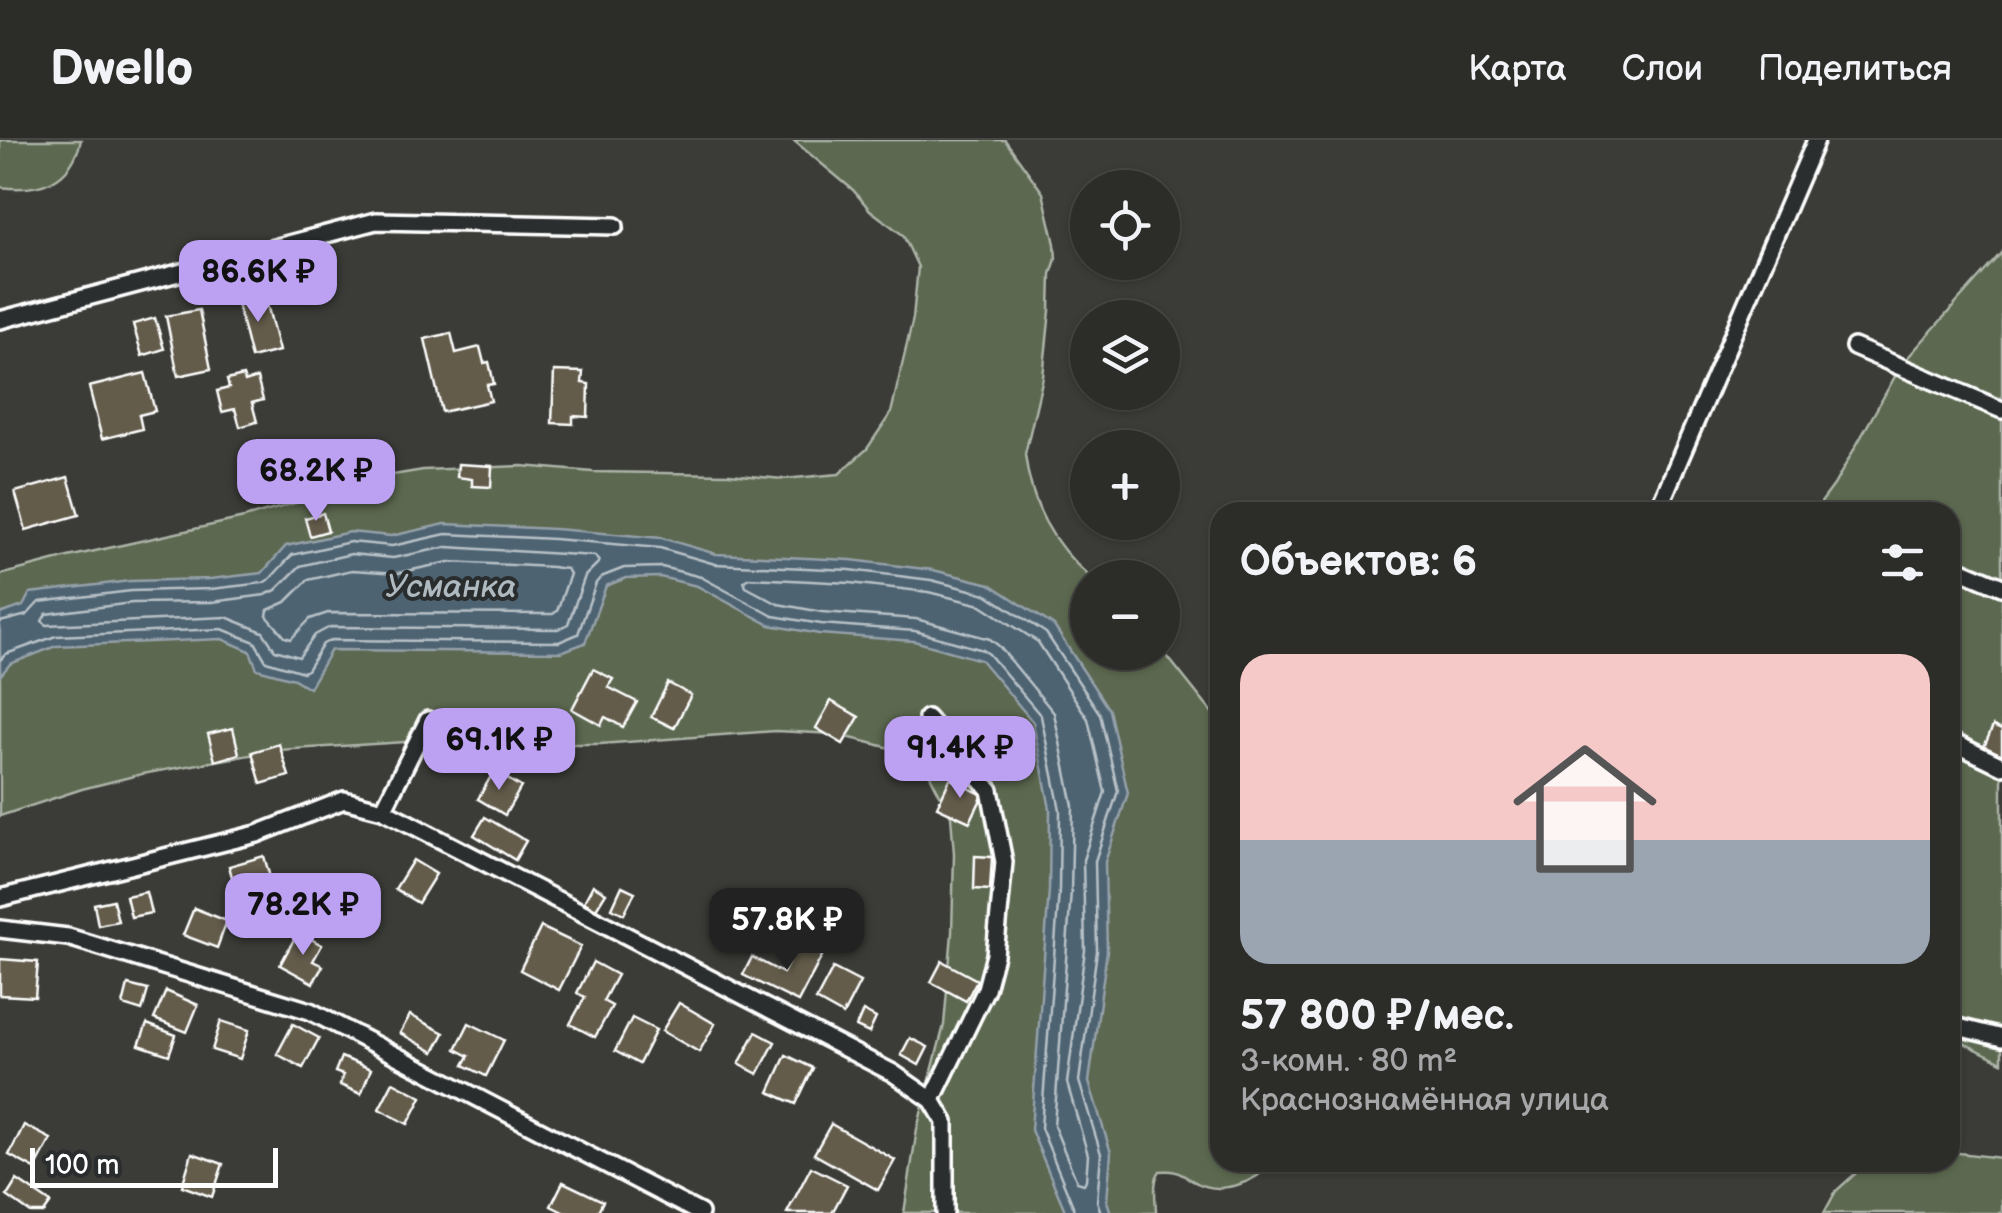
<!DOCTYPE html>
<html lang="ru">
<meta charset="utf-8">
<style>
body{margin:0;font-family:"Balsamiq Sans",sans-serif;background:#383835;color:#f1f3f6;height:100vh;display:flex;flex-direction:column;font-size:38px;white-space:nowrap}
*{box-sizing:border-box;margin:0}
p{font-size:32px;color:#a6a7a8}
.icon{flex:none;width:55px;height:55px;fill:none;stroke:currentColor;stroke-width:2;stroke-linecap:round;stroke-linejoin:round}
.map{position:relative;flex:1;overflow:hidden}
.sheet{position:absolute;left:1210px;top:362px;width:750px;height:670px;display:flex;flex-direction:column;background:#2c2c29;border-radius:30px;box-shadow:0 2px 8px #0004,0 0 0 2px #484846}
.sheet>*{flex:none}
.tools{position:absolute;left:1070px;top:30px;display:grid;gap:20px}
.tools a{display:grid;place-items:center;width:110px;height:110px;border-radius:50%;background:#2c2c29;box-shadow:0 2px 8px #0004,0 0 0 2px #484846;font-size:50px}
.scale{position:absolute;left:30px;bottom:25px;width:248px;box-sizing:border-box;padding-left:10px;border:5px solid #fff;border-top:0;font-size:28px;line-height:35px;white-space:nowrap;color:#fff;-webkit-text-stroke:8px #2a2d2e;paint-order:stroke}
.price{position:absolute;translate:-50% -85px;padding:0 22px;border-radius:20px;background:#bca0f2;color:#111;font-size:32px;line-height:65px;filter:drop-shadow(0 2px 5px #0008)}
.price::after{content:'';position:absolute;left:50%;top:60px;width:30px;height:22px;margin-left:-15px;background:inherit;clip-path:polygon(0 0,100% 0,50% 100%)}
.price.active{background:#222;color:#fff}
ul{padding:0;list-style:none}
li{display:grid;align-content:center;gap:20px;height:530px;padding:0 30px}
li+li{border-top:2px solid #484846}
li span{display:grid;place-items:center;height:310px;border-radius:30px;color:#555}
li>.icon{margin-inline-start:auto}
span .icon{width:180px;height:180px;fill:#fffc;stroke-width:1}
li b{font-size:42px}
h2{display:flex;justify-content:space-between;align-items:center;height:120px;padding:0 30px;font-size:42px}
header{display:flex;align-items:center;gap:60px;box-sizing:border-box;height:140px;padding:0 50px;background:#2c2c29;border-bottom:2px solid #484846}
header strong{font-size:48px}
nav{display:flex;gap:55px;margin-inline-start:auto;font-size:35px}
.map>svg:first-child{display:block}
.green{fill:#5b6850;stroke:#adb4a8;stroke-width:2.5}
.water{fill:#4e6372;stroke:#95a1aa;stroke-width:2.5}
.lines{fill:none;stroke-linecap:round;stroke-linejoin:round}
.shore{stroke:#b8c1c7;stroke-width:2.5}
.building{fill:#645c4c;stroke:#fff;stroke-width:2.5}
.street-casing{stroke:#fff;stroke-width:22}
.street{stroke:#2a2d2e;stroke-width:15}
.labels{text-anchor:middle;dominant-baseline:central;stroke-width:8;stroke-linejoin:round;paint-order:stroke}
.water-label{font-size:32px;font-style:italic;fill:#afb9c0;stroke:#2a2d2e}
</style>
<header>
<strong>Dwello</strong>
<nav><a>Карта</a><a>Слои</a><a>Поделиться</a></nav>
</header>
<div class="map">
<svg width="2002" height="1073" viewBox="0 0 2002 1073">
<rect width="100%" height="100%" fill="#3b3b37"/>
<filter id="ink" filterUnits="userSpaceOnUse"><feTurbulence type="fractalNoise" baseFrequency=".01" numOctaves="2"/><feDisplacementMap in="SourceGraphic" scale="20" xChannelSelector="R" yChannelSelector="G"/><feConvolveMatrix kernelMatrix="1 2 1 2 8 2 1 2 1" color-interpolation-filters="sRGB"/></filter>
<g filter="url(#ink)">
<g class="green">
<path d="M0 0H81C71 43 39 52 0 47Z"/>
<path d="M793 0H1005L1043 53 1055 104 1056 119 1051 134 1050 171 1043 237 1025 314C1031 365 1052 404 1090 437L1088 438V512L1163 511 1213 574 1220 586V1022L1271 1023C1256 1043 1221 1055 1197 1043 1182 1036 1179 1029 1160 1031 1152 1041 1156 1060 1156 1073H904L917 989 944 885 952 793 954 714 951 676 923 622 910 613 835 594 776 591 600 604H572L526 597 469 598 278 610 142 634 82 649 0 676V435L68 417 244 378 387 336 423 330 522 326 593 332 729 334 783 339 839 334 867 309 891 273 913 178 918 127 903 95 870 70 853 50Z"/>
<path d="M2002 112V922L1950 896V372H1814L1834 345 1902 224Z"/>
<path d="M1950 1012 2002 1018V1073H1824L1836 1051 1867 1023 1950 1022Z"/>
</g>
<path class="water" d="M445 384 555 389 662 398 716 414 851 420 933 430 990 444 1054 486 1109 570 1128 653 1105 722 1107 811 1089 942 1111 1013 1107 1061 1111 1073H1066L1031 990 1049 750 1050 669 1033 582 981 520 914 501 819 494 770 485 697 446 660 437 626 438 606 446 585 503 561 512 331 510 309 548 294 539 257 529 250 511 222 499 56 506 10 524 0 536V474L23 466 30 453 130 441 210 439 262 433 286 406 350 392 391 396Z"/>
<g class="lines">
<g class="shore">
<path d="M447 407 595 416 599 422 585 436 568 484 558 489 330 487 315 495 299 517 275 510 263 492 226 477 47 485 42 481 46 474 132 463 212 462 265 455 276 450 300 426 351 414 393 418Z"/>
<path d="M449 422 552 427 567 429 570 434 557 471 553 474 328 473 310 479 291 499 285 497 267 476 268 470 286 462 308 440 352 430 398 433Z"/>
<path d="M749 438 850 443 928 452 981 465 1038 502 1088 579 1105 652 1083 720 1085 810 1067 943 1088 1015 1086 1040 1084 1044 1077 1042 1054 986 1071 751 1073 666 1054 573 999 506 990 499 916 479 822 472 778 464 746 447 744 441Z"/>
<path d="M0 482 27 475 39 462 131 451 211 449 263 443 270 439 292 415 350 402 392 406 446 394 554 399 660 408 715 424 850 430 931 440 986 454 1046 493 1100 574 1118 651 1095 721 1097 811 1079 941 1101 1014 1097 1061 1101 1073"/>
<path d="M0 520 6 514 56 496 222 489 255 502 266 521 303 532 307 530 323 504 331 500 559 502 578 494 596 443 601 437 624 428 662 427 701 437 773 476 821 484 915 491 983 510 989 514 1041 576 1060 670 1059 751 1041 988 1073 1066 1074 1073"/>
</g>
</g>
<g class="building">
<path d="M264 152 279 211 251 218 236 159Z"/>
<path d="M199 170 211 229 178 236 166 176Z"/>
<path d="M155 178 164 209 142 216 133 184Z"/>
<path d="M451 193 456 213 480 207 484 223 489 222 494 244 487 245 491 261 442 272 425 199Z"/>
<path d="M554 231 583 232 582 243 589 244 588 277 573 276V284L552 283Z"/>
<path d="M145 233 155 271 139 275 142 289 102 299 89 247Z"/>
<path d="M243 236 245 242 257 238 263 260 252 263 257 282 240 287 235 269 222 272 217 251 229 248 227 240Z"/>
<path d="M458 324 492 326 491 347 472 346V339L457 337Z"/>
<path d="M68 337 79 375 26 390 15 352Z"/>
<path d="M323 373 328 391 310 396 305 378Z"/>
<path d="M593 529 613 539 608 547 637 562 623 587 605 577 601 585 572 569Z"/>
<path d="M668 543 691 555 674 588 651 577Z"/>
<path d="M831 561 859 577 843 604 816 588Z"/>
<path d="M1993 586 2002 590V615L1984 607Z"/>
<path d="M233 588 239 614 215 621 208 594Z"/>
<path d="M279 604 289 636 261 644 252 612Z"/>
<path d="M494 631 521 647 505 675 478 659Z"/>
<path d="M950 639 983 655 970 682 937 667Z"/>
<path d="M485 677 526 701 515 720 474 695Z"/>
<path d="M264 716 271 741 236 751 229 726Z"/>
<path d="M975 716 992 717 990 750 974 749Z"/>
<path d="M413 720 436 734 418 763 395 749Z"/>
<path d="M593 745 606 753 596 769 584 762Z"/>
<path d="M622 746 635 752 624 774 612 768Z"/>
<path d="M146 752 151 773 131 777 126 756Z"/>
<path d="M825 752 846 762 829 796 808 786Z"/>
<path d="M113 760 118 781 98 785 94 764Z"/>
<path d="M194 768 227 781 217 808 183 795Z"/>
<path d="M749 772 780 789 767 812 737 795Z"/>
<path d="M541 787 581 806 559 850 520 830Z"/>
<path d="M298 792 322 805 313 821 323 826 313 843 280 825Z"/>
<path d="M799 802 823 814 798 862 743 835 752 817 783 833Z"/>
<path d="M0 819 38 822 35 857 0 855Z"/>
<path d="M942 821 977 840 966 861 931 842Z"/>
<path d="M593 822 617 835 603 861 612 866 595 897 570 884 585 857 577 853Z"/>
<path d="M833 828 860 842 843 875 816 860Z"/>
<path d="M128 845 148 850 142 871 123 865Z"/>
<path d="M166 851 198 865 187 892 154 879Z"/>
<path d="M679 863 715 884 699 912 662 891Z"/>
<path d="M863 871 876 878 869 893 856 887Z"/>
<path d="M410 875 444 893 434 912 400 893Z"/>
<path d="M632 878 656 890 639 924 615 911Z"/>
<path d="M221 881 249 890 240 919 212 910Z"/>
<path d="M469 883 504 900 486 936 464 925 469 916 456 909Z"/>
<path d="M147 884 176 895 169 915 139 905Z"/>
<path d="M293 884 319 898 303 928 277 914Z"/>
<path d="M756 892 775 902 758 934 739 924Z"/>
<path d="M910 898 928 907 919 925 901 915Z"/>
<path d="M786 915 813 928 796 964 769 952Z"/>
<path d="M341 917 371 929 361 954 340 945 343 935 335 932Z"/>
<path d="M393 942 422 957 408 984 379 969Z"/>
<path d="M831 984 895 1020 878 1050 814 1014Z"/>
<path d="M24 985 51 999 35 1029 9 1015Z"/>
<path d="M192 1013 223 1024 212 1057 182 1046Z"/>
<path d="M811 1027 847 1045 832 1073H787Z"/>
<path d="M17 1040 51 1063 44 1073H31L7 1056Z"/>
<path d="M563 1042 603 1061 597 1073H565L551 1066Z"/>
</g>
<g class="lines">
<g class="street-casing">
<g id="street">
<path d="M0 180 376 81 615 86"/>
<path d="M1854 207 2002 270"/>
<path d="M1657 372 1816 0"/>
<path d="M1950 425 2002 447"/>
<path d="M927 578 990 650 1004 722 995 815 986 849 932 960"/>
<path d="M1950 601 2002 626"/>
<path d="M383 670 428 580"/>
<path d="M0 758 257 694 344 660 383 670 893 933 932 960 945 982V1073"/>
<path d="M0 789 68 797 310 871 700 1073"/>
<path d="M1950 885 2002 898"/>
</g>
</g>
<use href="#street" class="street"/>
</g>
</g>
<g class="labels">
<g class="water-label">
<text x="451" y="447">Усманка</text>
</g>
</g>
</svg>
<div class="tools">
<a><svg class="icon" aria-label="locate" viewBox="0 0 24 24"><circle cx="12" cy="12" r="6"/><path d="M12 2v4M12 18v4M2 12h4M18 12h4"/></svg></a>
<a><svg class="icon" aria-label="layers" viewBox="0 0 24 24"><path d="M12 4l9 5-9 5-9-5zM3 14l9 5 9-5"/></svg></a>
<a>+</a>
<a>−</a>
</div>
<div class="scale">100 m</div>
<b class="price" style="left:258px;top:185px">86.6K ₽</b>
<b class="price" style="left:316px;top:384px">68.2K ₽</b>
<b class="price" style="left:499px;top:653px">69.1K ₽</b>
<b class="price" style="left:960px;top:661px">91.4K ₽</b>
<b class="price" style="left:303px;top:818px">78.2K ₽</b>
<b class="price active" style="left:787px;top:833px">57.8K ₽</b>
<section class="sheet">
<h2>Объектов: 6<svg class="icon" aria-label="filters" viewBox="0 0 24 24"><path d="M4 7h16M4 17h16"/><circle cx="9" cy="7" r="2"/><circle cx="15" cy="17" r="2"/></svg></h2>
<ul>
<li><span style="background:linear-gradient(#f6c9c9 60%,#9aa5b1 0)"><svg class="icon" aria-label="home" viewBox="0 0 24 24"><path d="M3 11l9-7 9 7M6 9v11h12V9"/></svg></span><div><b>57 800 ₽/мес.</b><p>3-комн. · 80 m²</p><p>Краснознамённая улица</p></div></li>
</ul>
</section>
</div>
